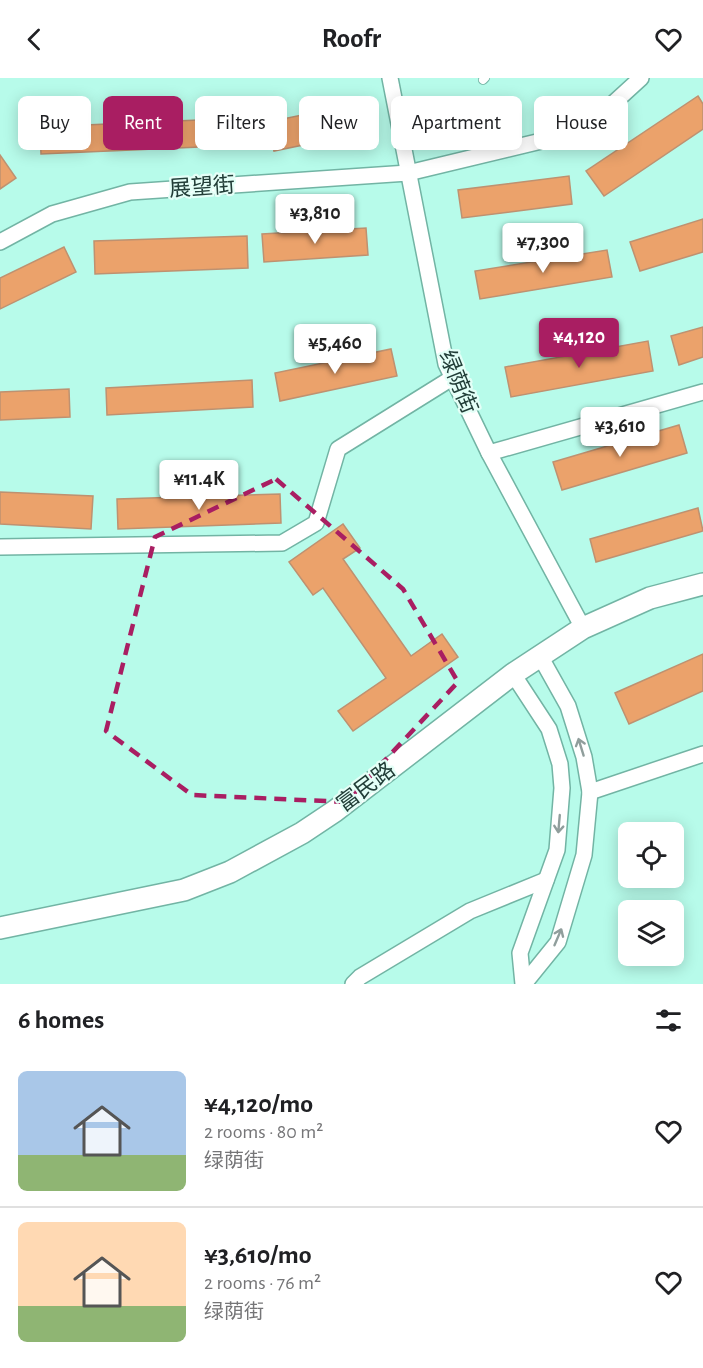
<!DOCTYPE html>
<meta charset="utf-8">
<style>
body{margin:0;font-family:"Alegreya Sans","Noto Sans SC",sans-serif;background:#f6f6f6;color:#202124;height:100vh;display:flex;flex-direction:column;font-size:22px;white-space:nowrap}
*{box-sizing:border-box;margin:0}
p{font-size:20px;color:#757577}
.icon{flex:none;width:33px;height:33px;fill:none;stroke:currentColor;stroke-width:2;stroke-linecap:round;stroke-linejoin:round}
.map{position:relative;height:906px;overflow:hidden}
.details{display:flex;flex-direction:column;background:#fff;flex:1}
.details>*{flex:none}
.top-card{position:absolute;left:18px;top:18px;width:668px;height:54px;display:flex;gap:12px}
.buttons{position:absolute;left:618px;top:744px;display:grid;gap:12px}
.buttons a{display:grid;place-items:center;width:66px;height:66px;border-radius:9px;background:#fff;box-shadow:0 3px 15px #0003;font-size:30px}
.price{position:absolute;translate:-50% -51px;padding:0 14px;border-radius:6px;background:#fff;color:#222;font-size:20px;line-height:39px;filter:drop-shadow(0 2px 3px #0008)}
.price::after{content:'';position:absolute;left:50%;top:36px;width:18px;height:14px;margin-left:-9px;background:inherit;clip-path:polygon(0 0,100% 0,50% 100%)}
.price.selected{background:#a91e62;color:#fff}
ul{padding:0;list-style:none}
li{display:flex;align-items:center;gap:18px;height:150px;padding:0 18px}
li+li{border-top:2px solid #e0e0e0}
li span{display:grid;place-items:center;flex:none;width:168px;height:120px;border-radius:9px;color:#555}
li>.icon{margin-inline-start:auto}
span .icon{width:72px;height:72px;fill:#fffc;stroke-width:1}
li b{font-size:26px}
h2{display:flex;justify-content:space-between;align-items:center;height:72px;padding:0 18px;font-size:26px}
.chip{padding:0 21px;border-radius:9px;background:#fff;box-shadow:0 3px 15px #0003;font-size:21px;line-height:54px}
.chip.selected{background:#a91e62;color:#fff}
header{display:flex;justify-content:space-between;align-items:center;height:78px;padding:0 18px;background:#fff;font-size:27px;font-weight:700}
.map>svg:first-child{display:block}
.building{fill:#eba26b;stroke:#be9170;stroke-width:1.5}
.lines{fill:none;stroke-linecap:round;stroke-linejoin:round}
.lane-casing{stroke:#72b4a4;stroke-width:10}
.street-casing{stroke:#72b4a4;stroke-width:18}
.secondary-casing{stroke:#72b4a4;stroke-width:24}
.lane{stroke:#fff;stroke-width:8}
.street{stroke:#fff;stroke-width:15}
.secondary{stroke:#fff;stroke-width:21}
.oneway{stroke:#909e9c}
.marked{fill:none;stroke:#a91e62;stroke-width:4.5;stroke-dasharray:12 8;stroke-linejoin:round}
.labels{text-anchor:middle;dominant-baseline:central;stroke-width:4.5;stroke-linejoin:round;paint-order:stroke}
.street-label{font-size:22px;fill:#223e38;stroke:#e4fff7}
</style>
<header><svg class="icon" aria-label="back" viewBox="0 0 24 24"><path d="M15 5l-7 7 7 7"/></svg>Roofr<svg class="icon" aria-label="heart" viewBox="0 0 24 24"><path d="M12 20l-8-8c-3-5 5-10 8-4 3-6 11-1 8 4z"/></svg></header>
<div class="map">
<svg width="703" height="906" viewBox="0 0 703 906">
<rect width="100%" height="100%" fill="#b7fbea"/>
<g class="building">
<path d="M698 18 703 26V51L604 118 586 93Z"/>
<path d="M346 28 352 57 274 73 268 44Z"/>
<path d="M244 40 245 67 41 76 40 49Z"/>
<path d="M0 77 16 100 0 111Z"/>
<path d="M569 98 572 126 462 140 458 112Z"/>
<path d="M703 141V174L640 193 630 164Z"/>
<path d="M366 150 368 177 264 184 262 156Z"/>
<path d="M247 158 248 190 95 196 94 163Z"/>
<path d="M64 169 76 194 0 231V200Z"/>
<path d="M607 172 612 199 480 221 475 193Z"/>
<path d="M703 249V279L679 287 671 258Z"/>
<path d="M648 263 653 293 511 319 505 289Z"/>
<path d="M391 271 397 298 280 323 275 295Z"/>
<path d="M252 302 253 329 107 337 106 310Z"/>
<path d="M69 311 70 339 0 342V314Z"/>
<path d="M679 347 687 375 562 412 553 384Z"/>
<path d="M0 414 93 418 91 451 0 446Z"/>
<path d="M280 416 281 445 118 451 117 421Z"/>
<path d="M698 430 703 453 596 484 590 461Z"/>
<path d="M343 446 360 470 343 481 411 578 442 556 458 579 353 653 338 633 386 600 323 510 313 517 289 484Z"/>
<path d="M703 576V613L629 646 615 615Z"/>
</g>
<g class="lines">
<g class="lane-casing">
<path id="lane" d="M483 2 485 0"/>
</g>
<g class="street-casing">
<g id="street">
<path d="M390 0 446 286 489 375 583 550"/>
<path d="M0 164 52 136 130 114 408 95 583 53 641 0"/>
<path d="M489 375 703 314"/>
<path d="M0 469 282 465 316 445 338 371 452 300"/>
<path d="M513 596 549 651 560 686 562 710 557 772 520 875 523 906"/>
<path d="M590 714 703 676"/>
<path d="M353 906 360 899 470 833 546 802"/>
<path d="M524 906 558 864 584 777 590 714 584 679 568 628 540 578"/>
</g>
</g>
<g class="secondary-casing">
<path id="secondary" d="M0 850 184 812 230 794 302 755 335 733 513 596 583 550 650 520 703 506"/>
</g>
<use href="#lane" class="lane"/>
<use href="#street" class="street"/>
<use href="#secondary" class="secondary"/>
</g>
<defs><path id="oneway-shaft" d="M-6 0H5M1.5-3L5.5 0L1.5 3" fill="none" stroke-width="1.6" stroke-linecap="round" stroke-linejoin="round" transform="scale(1.5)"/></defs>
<g class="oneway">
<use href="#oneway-shaft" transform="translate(581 669) rotate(-107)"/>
<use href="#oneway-shaft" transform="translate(559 746) rotate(95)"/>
<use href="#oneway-shaft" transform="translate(558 859) rotate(-67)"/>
</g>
<path class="marked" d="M276 401 403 511 458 604 346 724 192 717 106 653 155 459Z"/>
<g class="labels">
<g class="street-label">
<text transform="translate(202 109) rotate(-4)">展望街</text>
<text transform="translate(458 304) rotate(68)">绿荫街</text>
<text transform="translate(366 709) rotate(-37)">富民路</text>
</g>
</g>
</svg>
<div class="buttons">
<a><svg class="icon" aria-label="locate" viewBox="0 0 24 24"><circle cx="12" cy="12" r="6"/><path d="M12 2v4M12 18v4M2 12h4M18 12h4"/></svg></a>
<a><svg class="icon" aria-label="layers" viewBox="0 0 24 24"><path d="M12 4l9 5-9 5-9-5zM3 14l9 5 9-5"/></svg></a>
</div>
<b class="price" style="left:315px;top:167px">¥3,810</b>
<b class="price" style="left:543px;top:196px">¥7,300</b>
<b class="price selected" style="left:579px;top:291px">¥4,120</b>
<b class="price" style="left:335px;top:297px">¥5,460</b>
<b class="price" style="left:620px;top:380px">¥3,610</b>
<b class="price" style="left:199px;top:433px">¥11.4K</b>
<div class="top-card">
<a class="chip">Buy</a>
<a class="chip selected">Rent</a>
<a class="chip">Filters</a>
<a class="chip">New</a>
<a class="chip">Apartment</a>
<a class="chip">House</a>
</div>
</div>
<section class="details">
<h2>6 homes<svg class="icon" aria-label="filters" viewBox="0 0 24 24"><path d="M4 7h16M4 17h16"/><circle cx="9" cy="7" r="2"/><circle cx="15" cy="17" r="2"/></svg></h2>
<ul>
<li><span style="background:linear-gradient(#a9c7e8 70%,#8fb573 0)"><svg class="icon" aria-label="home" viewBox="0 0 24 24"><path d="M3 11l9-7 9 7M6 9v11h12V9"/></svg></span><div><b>¥4,120/mo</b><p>2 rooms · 80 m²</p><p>绿荫街</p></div><svg class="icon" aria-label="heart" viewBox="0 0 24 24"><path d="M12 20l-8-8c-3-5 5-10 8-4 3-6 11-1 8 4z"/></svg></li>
<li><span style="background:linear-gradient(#ffd9b3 70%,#8fb573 0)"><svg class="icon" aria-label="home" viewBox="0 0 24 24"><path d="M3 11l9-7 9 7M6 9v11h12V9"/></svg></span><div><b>¥3,610/mo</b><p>2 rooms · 76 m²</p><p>绿荫街</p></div><svg class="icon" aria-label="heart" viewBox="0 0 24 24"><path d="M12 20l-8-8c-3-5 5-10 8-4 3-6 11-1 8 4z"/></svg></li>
</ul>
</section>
